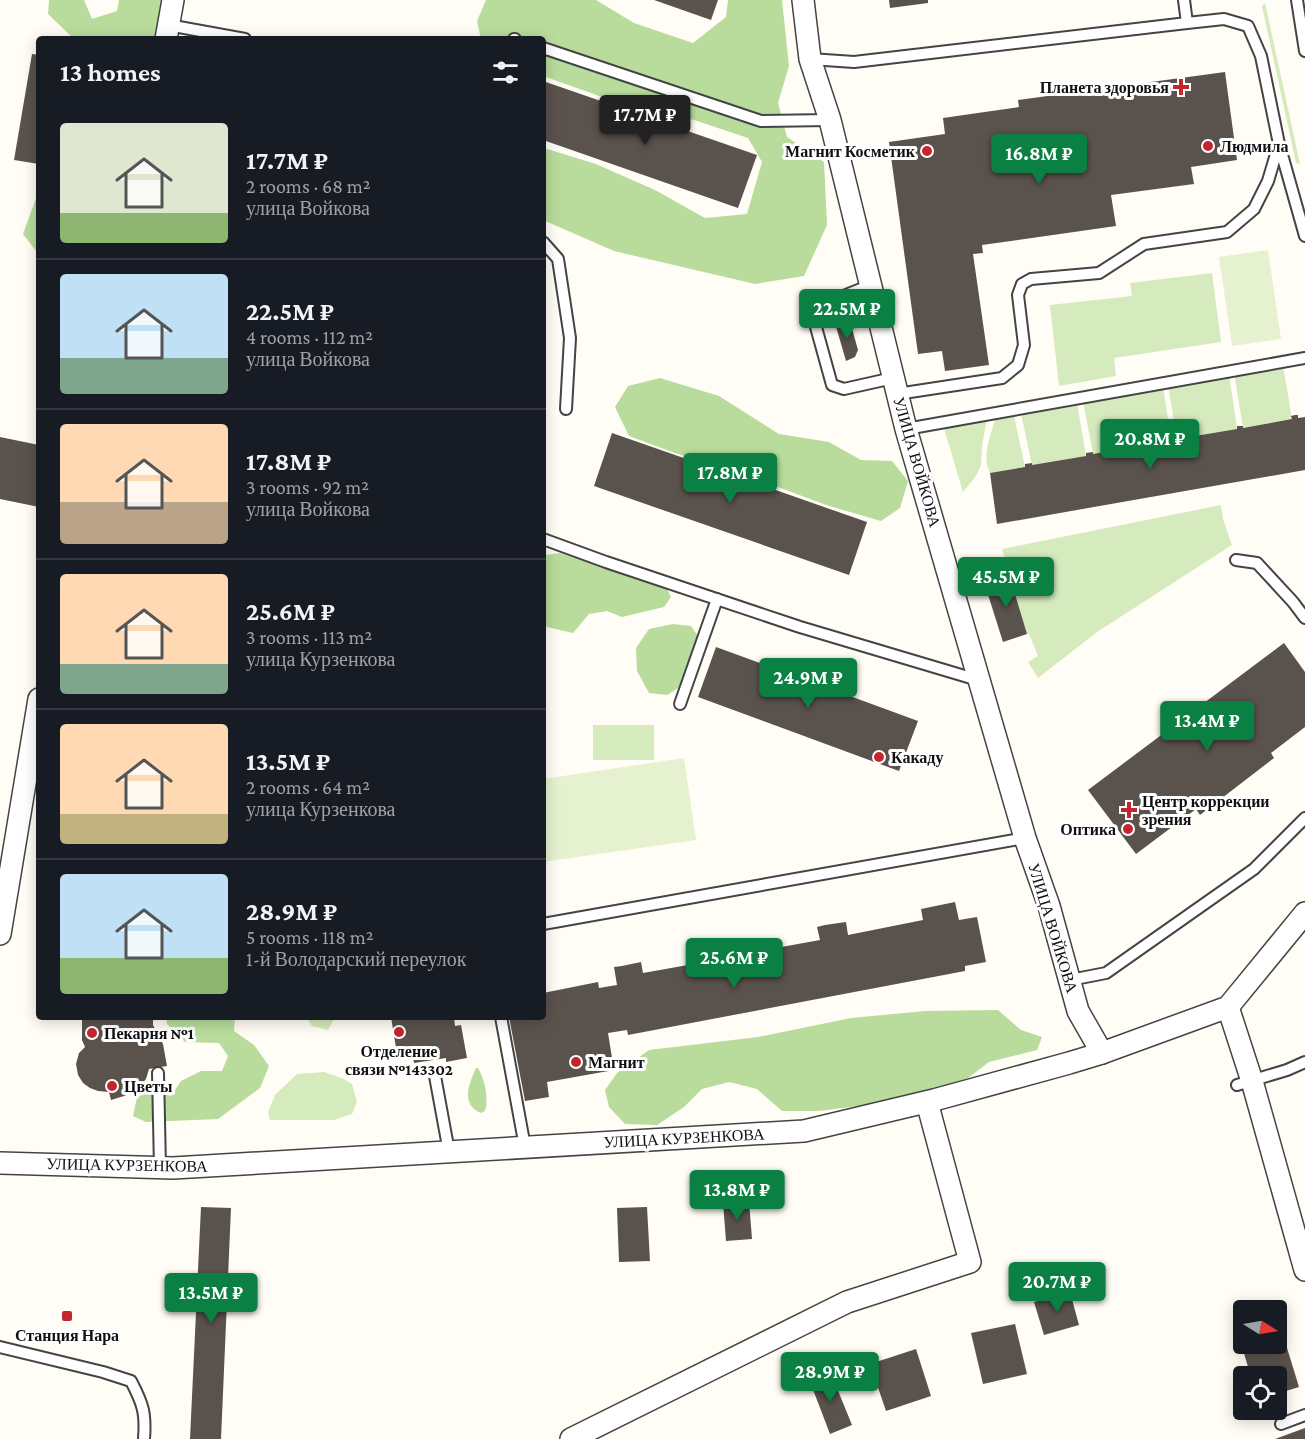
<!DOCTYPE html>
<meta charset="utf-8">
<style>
body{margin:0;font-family:"Crimson Pro",serif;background:#20242c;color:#f1f3f6;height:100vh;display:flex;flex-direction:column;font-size:22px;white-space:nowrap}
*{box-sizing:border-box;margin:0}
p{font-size:20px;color:#9ea1a6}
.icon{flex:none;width:33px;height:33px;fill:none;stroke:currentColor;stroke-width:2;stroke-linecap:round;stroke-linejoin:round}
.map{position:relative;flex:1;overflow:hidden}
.details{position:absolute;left:36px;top:36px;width:510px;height:984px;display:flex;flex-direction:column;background:#171b24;border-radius:6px;box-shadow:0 3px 15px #0003}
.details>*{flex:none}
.needle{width:39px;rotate:101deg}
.tools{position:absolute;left:1233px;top:1300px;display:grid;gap:12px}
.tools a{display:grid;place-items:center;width:54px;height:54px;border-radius:6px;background:#171b24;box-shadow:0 3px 15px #0003;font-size:30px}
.price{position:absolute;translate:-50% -51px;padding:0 14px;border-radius:6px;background:#0b8043;color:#fff;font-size:20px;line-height:39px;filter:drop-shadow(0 2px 3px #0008)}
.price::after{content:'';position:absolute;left:50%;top:36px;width:18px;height:14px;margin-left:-9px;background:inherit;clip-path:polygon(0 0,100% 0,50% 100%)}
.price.on{background:#222;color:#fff}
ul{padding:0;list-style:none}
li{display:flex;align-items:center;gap:18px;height:150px;padding:0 24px}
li+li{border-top:2px solid #363941}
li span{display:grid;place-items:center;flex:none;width:168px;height:120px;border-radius:6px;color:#555}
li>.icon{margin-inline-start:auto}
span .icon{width:72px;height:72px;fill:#fffc;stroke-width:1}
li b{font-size:26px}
h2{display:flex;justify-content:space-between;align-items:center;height:72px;padding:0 24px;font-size:26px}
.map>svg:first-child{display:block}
.green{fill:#d5ebbd}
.forest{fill:#b9dc9c}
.pitch{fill:#e6f2cf}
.building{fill:#5a524d}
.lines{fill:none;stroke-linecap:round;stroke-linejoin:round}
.lane-casing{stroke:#444;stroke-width:14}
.street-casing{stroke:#444;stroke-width:24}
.lane{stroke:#fff;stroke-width:10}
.street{stroke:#fff;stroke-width:21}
.poi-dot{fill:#c4262e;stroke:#fff;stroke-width:2}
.labels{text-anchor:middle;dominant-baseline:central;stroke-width:6;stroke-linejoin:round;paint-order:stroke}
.poi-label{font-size:16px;font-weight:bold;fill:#111;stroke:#fff;text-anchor:start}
.street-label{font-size:16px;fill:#111;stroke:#fff}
</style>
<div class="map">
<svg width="1305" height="1439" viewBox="0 0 1305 1439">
<rect width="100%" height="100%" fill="#fffdf5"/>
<g class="green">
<path d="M1265 3 1300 164 1296 163 1262 6Z"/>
<path d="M1212 273 1221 342 1114 358 1116 376 1059 386 1050 305 1132 296 1130 283Z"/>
<path d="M1283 365 1292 419 1243 428 1234 373Z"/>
<path d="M1229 374 1237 429 1177 439 1168 385Z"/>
<path d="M1163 386 1171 440 1093 454 1083 401Z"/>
<path d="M1077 403 1086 456 1032 465 1021 414Z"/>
<path d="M1014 416 1025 467 990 473C981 456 991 435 996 417Z"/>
<path d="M987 418 982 446 981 465 976 476 963 492 943 425Z"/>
<path d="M1221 505 1223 519 1232 545 1097 632 1038 678 1028 662 1038 656 1029 634H1027L1002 549Z"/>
<rect x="593" y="725" width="61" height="35"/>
<path d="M306 1017H335L328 1030 312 1026Z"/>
<path d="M324 1072 342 1078 352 1084 357 1102 352 1114 334 1120H270L268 1112 275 1095 297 1074Z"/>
</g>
<g class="forest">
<path d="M49 0H84L92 19 117 11 119 0H168L160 39H74L48 14Z"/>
<path d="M486 0H596L634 23 693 43 726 17 728 0H782L789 66 778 103 787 137 824 162 827 225 804 276 755 284 614 251 543 220 544 148 596 164 655 190 705 218 747 214 762 162 748 138 694 120 639 110 543 76V39H481L477 21Z"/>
<path d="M39 190V255L23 234Z"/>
<path d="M660 378 719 396 779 434 829 442 861 460 892 461 908 481 900 508 881 521 826 505 741 473 672 452 629 436 615 407 628 386Z"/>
<path d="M560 553 666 587 671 597 664 607 622 617 607 611 589 614 573 633 547 627 543 623V557L545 555Z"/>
<path d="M673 624 691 626 700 639 683 685 667 695 649 693 637 671 636 648 649 629Z"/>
<path d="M998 1010 1021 1030 1042 1037 1037 1050 989 1062 968 1078 899 1101 819 1111H782L757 1089 729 1082 702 1089 684 1107 657 1125 625 1124 609 1107 605 1090 617 1073 649 1050 758 1037 851 1018 925 1011Z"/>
<path d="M166 1017H235L234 1031 254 1045 269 1066 260 1088 218 1119 146 1122 133 1116 137 1097 153 1091 171 1096 181 1081 201 1071H222L228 1056 219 1043 185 1042 167 1024Z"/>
<path d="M476 1068H478C485 1080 489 1099 485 1111L481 1113C460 1104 469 1084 476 1068Z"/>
</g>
<g class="pitch">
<path d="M1268 250 1281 339 1232 346 1219 257Z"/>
<path d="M684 758 696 840 543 862V779Z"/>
</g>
<g class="building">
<path d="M654 0H718L711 20Z"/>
<path d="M889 0H928V3L890 8Z"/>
<path d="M32 54 39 55V164L14 160Z"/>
<path d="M1225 72 1237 160 1191 167 1194 184 1111 195 1116 226 982 245 983 253 973 254 989 365 945 371 942 351 918 354 889 142 945 134 943 118 1019 107 1018 100Z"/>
<path d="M543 81 757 155 738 208 543 140Z"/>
<path d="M840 321 846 322 851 325 858 350 855 357 846 361 835 323Z"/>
<path d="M1295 415H1298V418L1305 417V470L997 524 990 473 1025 467V464L1032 463V465L1086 456V453L1093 452V454L1171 440 1170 438 1177 437V439L1237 429V426H1243V428L1292 419 1291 416Z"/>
<path d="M612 433 867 522 849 575 594 486Z"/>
<path d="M0 437 39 445V507L0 499Z"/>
<path d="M1009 574 1027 634 1003 642 984 582Z"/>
<path d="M1284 643 1305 672V727L1271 753 1274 758 1200 815 1196 809 1136 854 1088 790Z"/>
<path d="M716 647 918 721 899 771 698 697Z"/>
<path d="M955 902 959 920 977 917 986 962 965 966V971L628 1035 627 1030 608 1033 614 1070 547 1082 549 1097 525 1101 509 1017H543V993L598 982 599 988 617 985 614 967 622 966 641 962 643 973 716 960 713 946 740 941 743 954 820 940 817 927 825 925 846 922 848 935 923 920 921 909Z"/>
<path d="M82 1017H153V1025L163 1044 167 1066 149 1069 146 1079 135 1091 124 1096 111 1100 109 1092 98 1091 90 1088 83 1083 78 1075 76 1064 79 1053 85 1047 82 1040Z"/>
<path d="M391 1017H454L455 1026 461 1025 467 1058 446 1062V1058L414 1063 412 1052 397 1054Z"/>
<path d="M749 1201 752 1239 726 1241 723 1203Z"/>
<path d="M201 1207 231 1208 221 1439H190Z"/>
<path d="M647 1207 650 1261 619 1262 617 1208Z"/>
<path d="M1070 1292 1079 1325 1044 1335 1034 1302Z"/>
<path d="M1276 1312 1299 1387 1276 1394V1377H1251L1235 1323 1244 1321V1344H1276Z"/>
<path d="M1015 1324 1027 1374 983 1384 971 1333Z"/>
<path d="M916 1349 931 1396 886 1411 870 1364Z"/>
<path d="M830 1371 852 1425 830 1434 809 1379Z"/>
<path d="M1305 1428V1439H1275Z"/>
</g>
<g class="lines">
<g class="lane-casing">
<g id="lane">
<path d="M1297 0 1305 51"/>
<path d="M1187 23 1224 19 1248 26 1261 56 1279 144 1305 236"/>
<path d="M168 25 245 39"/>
<path d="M514 39H515"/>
<path d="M543 48 761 121 830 120"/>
<path d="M810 59 854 62 1187 23 1184 0"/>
<path d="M543 242 558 259 570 338 566 409"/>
<path d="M871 285 811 309 832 385 844 389 893 378"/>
<path d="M897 394 1002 378 1018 365 1024 345 1018 295 1022 284 1031 279 1099 273 1144 244 1227 232 1254 209 1268 181 1279 144"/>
<path d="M906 429 1305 358"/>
<path d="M543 539 606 562 800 627 978 680"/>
<path d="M1236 560 1257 563 1293 602 1305 618"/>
<path d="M680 704 717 599"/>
<path d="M543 924 1025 838"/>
<path d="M1070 980 1106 973 1254 869 1305 818"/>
<path d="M501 1017 525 1147"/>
<path d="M158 1073 160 1168"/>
<path d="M435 1076 449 1152"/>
<path d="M1237 1085 1287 1070 1305 1062"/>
<path d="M0 1347 103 1372 131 1381C143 1404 146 1413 144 1439"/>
<path d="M1281 1424 1305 1415"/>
</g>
</g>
<g class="street-casing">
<g id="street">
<path d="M803 0 810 59 830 120 906 429 1025 838 1049 906 1078 1011 1102 1053"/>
<path d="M166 39 173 0"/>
<path d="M0 934 39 699"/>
<path d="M1228 1007 1252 1081 1305 1270"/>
<path d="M0 1163 173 1168 804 1131 934 1100 1069 1063 1102 1053 1228 1007 1305 913"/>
<path d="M571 1439 847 1302 970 1262 927 1102"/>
</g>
</g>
<use href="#lane" class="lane"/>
<use href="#street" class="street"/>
</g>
<g class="poi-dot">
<path d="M1178 78h6v6h6v6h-6v6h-6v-6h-6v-6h6z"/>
<circle cx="1208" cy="146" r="6"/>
<circle cx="927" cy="151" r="6"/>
<circle cx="879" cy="757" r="6"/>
<path d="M1126 801h6v6h6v6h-6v6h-6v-6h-6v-6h6z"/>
<circle cx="1128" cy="829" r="6"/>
<circle cx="399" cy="1032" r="6"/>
<circle cx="92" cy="1033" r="6"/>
<circle cx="576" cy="1062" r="6"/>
<circle cx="112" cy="1086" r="6"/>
<rect x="61" y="1310" width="12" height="12" rx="3"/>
</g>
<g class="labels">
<g class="poi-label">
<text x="1169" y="87" text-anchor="end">Планета здоровья</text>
<text x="1220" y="146">Людмила</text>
<text x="915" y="151" text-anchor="end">Магнит Косметик</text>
<text x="891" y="757">Какаду</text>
<text x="1142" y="801">Центр коррекции<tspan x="1142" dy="18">зрения</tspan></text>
<text x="1116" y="829" text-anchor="end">Оптика</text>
<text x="104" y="1033">Пекарня №1</text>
<text x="399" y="1051" text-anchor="middle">Отделение<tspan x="399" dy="18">связи №143302</tspan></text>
<text x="588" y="1062">Магнит</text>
<text x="124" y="1086">Цветы</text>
<text x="67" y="1335" text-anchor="middle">Станция Нара</text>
</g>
<g class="street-label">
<text transform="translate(917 462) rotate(74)">УЛИЦА ВОЙКОВА</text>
<text transform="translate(1053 928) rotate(73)">УЛИЦА ВОЙКОВА</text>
<text transform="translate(684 1138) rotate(-3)">УЛИЦА КУРЗЕНКОВА</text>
<text transform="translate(127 1165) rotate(1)">УЛИЦА КУРЗЕНКОВА</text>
</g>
</g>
</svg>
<div class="tools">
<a><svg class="needle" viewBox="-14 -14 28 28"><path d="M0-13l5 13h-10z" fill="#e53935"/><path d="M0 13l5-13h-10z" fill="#9ea1a6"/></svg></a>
<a><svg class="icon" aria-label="locate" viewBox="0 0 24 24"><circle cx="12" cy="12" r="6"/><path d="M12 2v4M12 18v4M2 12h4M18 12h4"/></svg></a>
</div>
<b class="price on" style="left:645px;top:146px">17.7M ₽</b>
<b class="price" style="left:1039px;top:185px">16.8M ₽</b>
<b class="price" style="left:847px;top:340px">22.5M ₽</b>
<b class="price" style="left:1150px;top:470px">20.8M ₽</b>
<b class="price" style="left:730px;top:504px">17.8M ₽</b>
<b class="price" style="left:1006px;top:608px">45.5M ₽</b>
<b class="price" style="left:808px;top:709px">24.9M ₽</b>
<b class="price" style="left:1207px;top:752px">13.4M ₽</b>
<b class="price" style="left:734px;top:989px">25.6M ₽</b>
<b class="price" style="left:737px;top:1221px">13.8M ₽</b>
<b class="price" style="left:1057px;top:1313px">20.7M ₽</b>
<b class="price" style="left:211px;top:1324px">13.5M ₽</b>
<b class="price" style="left:830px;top:1403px">28.9M ₽</b>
<section class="details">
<h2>13 homes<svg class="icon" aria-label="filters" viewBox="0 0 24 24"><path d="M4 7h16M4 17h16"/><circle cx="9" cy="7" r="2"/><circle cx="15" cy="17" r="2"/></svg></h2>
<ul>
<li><span style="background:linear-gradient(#dfe7d0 75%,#8fb573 0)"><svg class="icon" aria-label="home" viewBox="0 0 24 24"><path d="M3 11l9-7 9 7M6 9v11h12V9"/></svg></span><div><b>17.7M ₽</b><p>2 rooms · 68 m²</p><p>улица Войкова</p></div></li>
<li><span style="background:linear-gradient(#bfe0f5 70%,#7fa58c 0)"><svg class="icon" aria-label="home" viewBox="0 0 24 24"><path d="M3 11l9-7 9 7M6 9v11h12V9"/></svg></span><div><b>22.5M ₽</b><p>4 rooms · 112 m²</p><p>улица Войкова</p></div></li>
<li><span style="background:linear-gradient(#ffd9b3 65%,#b9a48a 0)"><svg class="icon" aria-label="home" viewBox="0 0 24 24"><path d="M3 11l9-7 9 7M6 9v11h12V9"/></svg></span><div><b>17.8M ₽</b><p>3 rooms · 92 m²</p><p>улица Войкова</p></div></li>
<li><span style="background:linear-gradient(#ffd9b3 75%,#7fa58c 0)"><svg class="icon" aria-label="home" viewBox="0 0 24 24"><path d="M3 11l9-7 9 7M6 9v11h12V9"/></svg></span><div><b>25.6M ₽</b><p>3 rooms · 113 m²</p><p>улица Курзенкова</p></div></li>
<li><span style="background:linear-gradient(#ffd9b3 75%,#c2b280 0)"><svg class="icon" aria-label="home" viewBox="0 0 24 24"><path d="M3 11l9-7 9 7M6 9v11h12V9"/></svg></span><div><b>13.5M ₽</b><p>2 rooms · 64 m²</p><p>улица Курзенкова</p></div></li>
<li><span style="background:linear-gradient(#bfe0f5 70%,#8fb573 0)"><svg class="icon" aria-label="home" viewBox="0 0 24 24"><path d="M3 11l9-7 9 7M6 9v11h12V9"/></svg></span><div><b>28.9M ₽</b><p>5 rooms · 118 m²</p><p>1-й Володарский переулок</p></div></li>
</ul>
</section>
</div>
